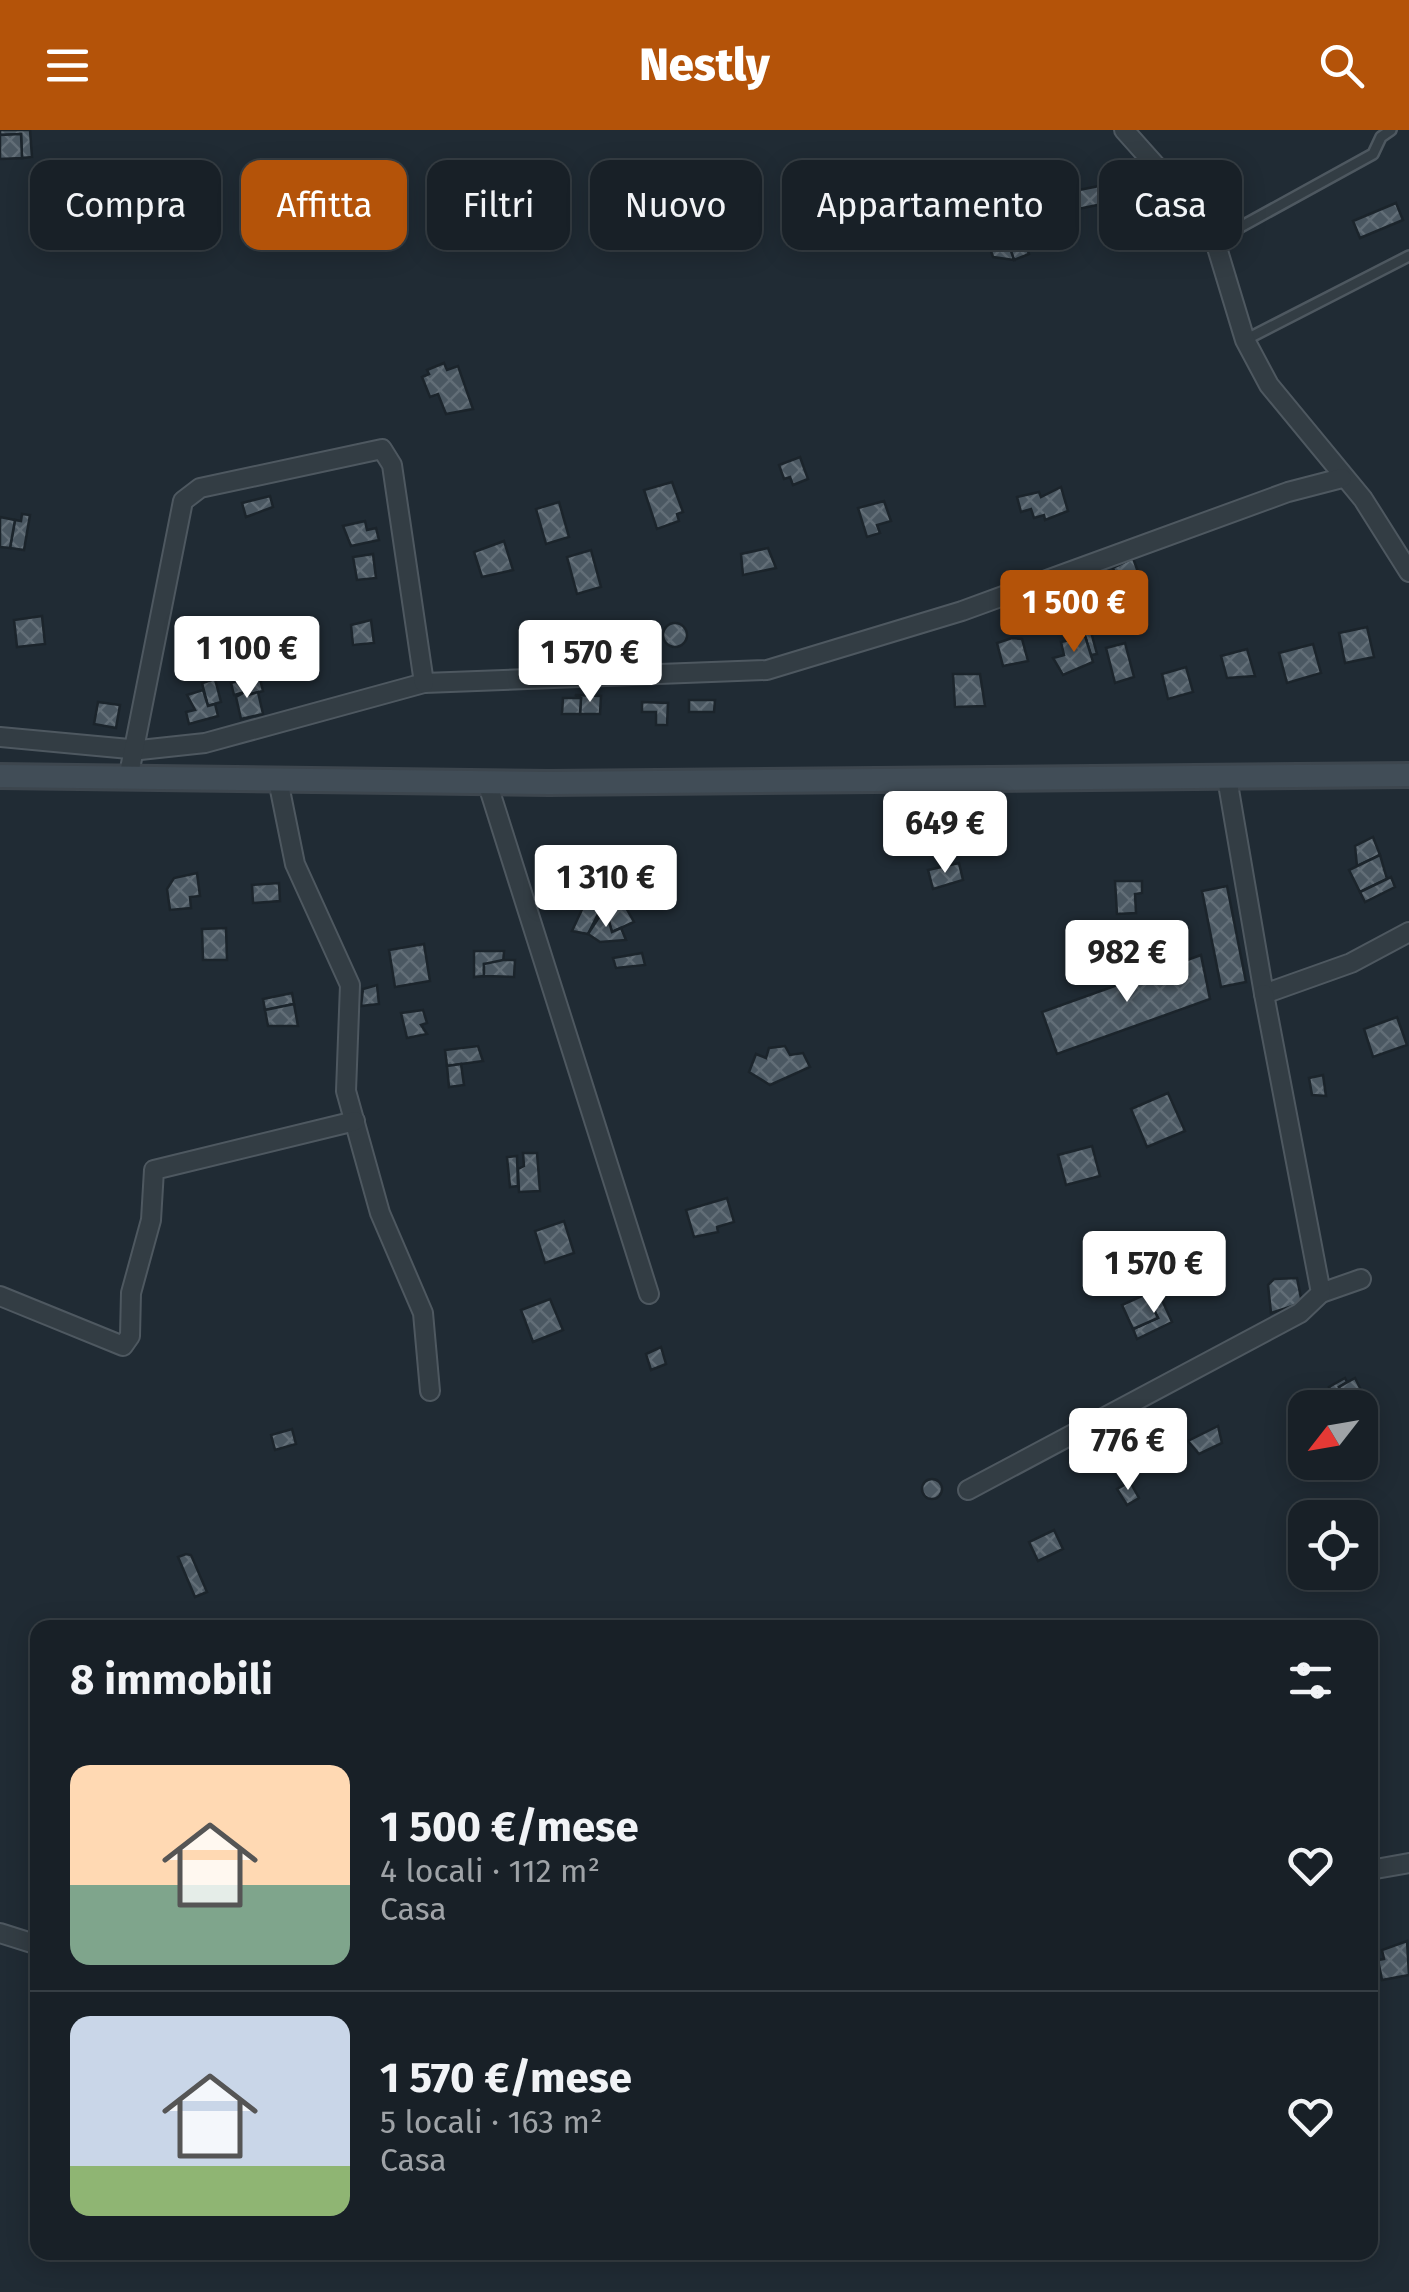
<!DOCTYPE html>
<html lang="it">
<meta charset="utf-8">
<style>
body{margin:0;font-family:"Fira Sans",sans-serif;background:#21282f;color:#f1f3f6;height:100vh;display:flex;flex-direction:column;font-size:38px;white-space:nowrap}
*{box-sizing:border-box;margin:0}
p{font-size:32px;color:#9fa3a7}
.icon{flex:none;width:55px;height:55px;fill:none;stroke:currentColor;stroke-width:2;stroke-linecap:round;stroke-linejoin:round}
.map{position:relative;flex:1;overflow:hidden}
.drawer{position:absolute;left:30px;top:1490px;width:1348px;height:640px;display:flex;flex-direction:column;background:#182027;border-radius:20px;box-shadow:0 5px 25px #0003,0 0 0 2px #363e44}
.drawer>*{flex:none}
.top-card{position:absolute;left:30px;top:30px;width:1350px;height:90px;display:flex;gap:20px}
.needle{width:65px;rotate:239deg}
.fabs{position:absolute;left:1288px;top:1260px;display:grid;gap:20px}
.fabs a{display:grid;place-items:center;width:90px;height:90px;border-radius:20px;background:#182027;box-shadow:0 5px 25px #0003,0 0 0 2px #363e44;font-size:50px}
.price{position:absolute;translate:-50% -85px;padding:0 22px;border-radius:10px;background:#fff;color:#222;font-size:32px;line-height:65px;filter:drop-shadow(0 2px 5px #0008)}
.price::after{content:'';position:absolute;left:50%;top:60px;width:30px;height:22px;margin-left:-15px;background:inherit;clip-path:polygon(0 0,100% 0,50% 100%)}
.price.active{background:#b45309;color:#fff}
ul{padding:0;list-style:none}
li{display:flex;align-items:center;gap:30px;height:250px;padding:0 40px}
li+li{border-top:2px solid #363e44}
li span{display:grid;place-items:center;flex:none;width:280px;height:200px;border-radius:20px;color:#555}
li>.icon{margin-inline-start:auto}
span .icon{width:120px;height:120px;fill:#fffc;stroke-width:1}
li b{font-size:42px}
h2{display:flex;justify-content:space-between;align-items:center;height:120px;padding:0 40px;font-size:42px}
.pill{padding:0 35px;border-radius:20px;background:#182027;box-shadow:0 5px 25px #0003,0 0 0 2px #363e44;font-size:35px;line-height:90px}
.pill.active{background:#b45309;color:#fff}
header{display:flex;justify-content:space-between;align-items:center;height:130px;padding:0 40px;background:#b45309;color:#fff;font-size:45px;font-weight:800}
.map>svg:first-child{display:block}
.building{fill:url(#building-cross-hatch);stroke:#1b242b;stroke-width:2.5}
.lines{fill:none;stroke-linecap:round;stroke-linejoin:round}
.lane-casing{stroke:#4e5860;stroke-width:14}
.street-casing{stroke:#4e5860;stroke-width:22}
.secondary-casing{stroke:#3d464e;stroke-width:28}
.lane{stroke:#333d44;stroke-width:9}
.street{stroke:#333d44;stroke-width:18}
.secondary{stroke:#414d57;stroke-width:22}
</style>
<header><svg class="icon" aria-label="menu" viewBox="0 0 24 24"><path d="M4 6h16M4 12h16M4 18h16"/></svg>Nestly<svg class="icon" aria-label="search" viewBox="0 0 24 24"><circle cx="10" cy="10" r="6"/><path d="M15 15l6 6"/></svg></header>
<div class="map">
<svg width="1409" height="2162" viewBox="0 0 1409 2162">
<defs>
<pattern id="building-cross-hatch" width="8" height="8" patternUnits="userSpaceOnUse" patternTransform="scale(2.5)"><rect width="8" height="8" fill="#4b5862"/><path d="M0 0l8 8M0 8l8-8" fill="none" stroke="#626e77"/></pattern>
</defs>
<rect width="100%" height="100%" fill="#202b34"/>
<g class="building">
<path d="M0 0H30L32 27 22 28 21 4 0 5Z"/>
<path d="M21 4 22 28 0 29V5Z"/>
<circle cx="189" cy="50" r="10"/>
<path d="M842 49 848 65 826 74 822 56Z"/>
<path d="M1109 54 1112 72 1078 79 1074 61Z"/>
<path d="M552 66 555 92 534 94 536 107 519 109 517 94 528 92 526 77 539 75V67Z"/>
<path d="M1396 73 1403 90 1360 108 1353 91Z"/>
<path d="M963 77 974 100 950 111 941 87Z"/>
<path d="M1024 110 1029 124 1014 130 1008 115Z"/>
<path d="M1008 112 1014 130 993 127 990 118Z"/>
<path d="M444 233 447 240 458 236 473 279 446 284 438 264 430 267 422 247 429 244 427 240Z"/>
<path d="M800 327 808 349 793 355 790 347 784 349 779 335Z"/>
<path d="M672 352 683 382 677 384 679 391 657 399 644 360Z"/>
<path d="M1061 357 1068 381 1045 390 1044 385 1034 388 1031 379 1021 382 1017 367 1039 362 1041 367Z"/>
<path d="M270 366 273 377 246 387 242 373Z"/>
<path d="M884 371 891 391 877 395 880 403 867 407 858 378Z"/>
<path d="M559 372 569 407 546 414 536 379Z"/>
<path d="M22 384 30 385 24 420 10 418 15 390 21 391Z"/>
<path d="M0 387 15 390 10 418 0 417Z"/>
<path d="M365 391 367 400 376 398 379 410 351 416 343 396Z"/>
<path d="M504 411 513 440 482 447 474 422Z"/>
<path d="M768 418 776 438 743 445 741 424Z"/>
<path d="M591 420 601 457 577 464 567 427Z"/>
<path d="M373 424 376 448 357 450 353 427Z"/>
<path d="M1133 428 1138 442 1118 453 1113 438Z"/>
<path d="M1035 465 1040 481 1025 486 1017 471Z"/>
<path d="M42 486 45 514 17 517 14 490Z"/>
<path d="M371 490 374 513 353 515 351 495Z"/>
<path d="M1088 491 1097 524 1091 525 1085 506 1070 510 1067 497Z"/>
<circle cx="675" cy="505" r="12"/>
<path d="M1367 497 1374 527 1345 533 1339 503Z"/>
<path d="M1085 506 1093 532 1063 545 1053 528 1064 525 1061 512Z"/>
<path d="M1012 508 1022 509 1028 531 1003 536 997 513Z"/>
<path d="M1125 513 1134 547 1115 553 1106 518Z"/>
<path d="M1313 514 1321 543 1287 553 1279 523Z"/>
<path d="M1247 519 1255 546 1227 548 1221 526Z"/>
<path d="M245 523 246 540 257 537 263 561 248 565 244 549 238 551 233 530Z"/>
<path d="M1186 537 1193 562 1168 569 1162 544Z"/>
<path d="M953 544H980L985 576 955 577Z"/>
<path d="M215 549 221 572 208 576 202 553Z"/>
<path d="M244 549 248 565 258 562 263 584 241 589 236 567 245 562 234 565 231 553Z"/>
<path d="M203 560 208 576 215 574 218 586 189 594 186 582 195 580 187 565Z"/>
<path d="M575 565 601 566 600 584H580L581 568Z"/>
<path d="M563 568H581L580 584H562Z"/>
<path d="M689 570H715L714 582H689Z"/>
<path d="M98 572 120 575 116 598 94 594Z"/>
<path d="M642 572 668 573 667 595H656V582H642Z"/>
<path d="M1373 707 1380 725 1357 736 1355 716Z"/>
<path d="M1380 725 1387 749 1360 762 1349 740Z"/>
<path d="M959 733 963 750 933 759 928 740Z"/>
<path d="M197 743 200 766 190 767 191 778 170 780 167 759 174 748Z"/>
<path d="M1391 747 1395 757 1365 772 1360 762Z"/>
<path d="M1115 751H1142V763L1135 764 1136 783 1117 784Z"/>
<path d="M279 753 280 771 253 773 252 755Z"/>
<path d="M1227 756 1246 852 1221 857 1202 761Z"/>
<path d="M610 758 615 773 598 784 588 804 572 801 584 775Z"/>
<path d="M615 773 625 776 634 792 612 802 605 778Z"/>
<path d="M605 778 612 802 621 798 626 810 600 812 588 804Z"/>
<path d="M226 798 227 830H203L202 799Z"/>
<path d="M424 814 430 851 395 857 389 820Z"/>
<path d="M474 821H504L503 834H484V846L474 847Z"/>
<path d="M642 823 645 835 616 838 613 828Z"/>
<path d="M1201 825 1210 869 1057 924 1042 882Z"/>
<path d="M503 830H515L514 847 484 846V834Z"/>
<path d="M377 855 379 874 361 876 363 859Z"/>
<path d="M292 863 294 874 265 880 263 869Z"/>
<path d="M294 874 298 896H268L265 880Z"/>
<path d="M423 880 427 893 421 895 427 904 407 908 401 883Z"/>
<path d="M1397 887 1407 915 1373 927 1364 899Z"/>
<path d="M478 916 483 931 447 936 445 920Z"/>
<path d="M785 916 790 925 803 923 810 937 770 955 749 942 756 924 766 928 769 918Z"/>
<path d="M461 934 464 955 449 957 447 936Z"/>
<path d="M1323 945 1326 966 1312 965 1309 948Z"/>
<path d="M1168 963 1185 1001 1147 1017 1131 979Z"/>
<path d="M1092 1016 1100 1046 1066 1055 1058 1025Z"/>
<path d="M523 1023H537L540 1061 519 1062 518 1039 524 1036Z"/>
<path d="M517 1026 518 1056 510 1057 507 1027Z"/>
<path d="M727 1068 734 1092 717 1097 718 1102 694 1107 686 1080Z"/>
<path d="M564 1091 574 1123 545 1133 535 1101Z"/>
<path d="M1297 1148 1302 1173 1271 1183 1268 1155 1274 1149Z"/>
<path d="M1157 1159 1172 1192 1137 1209 1133 1199 1158 1188 1146 1164Z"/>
<path d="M1146 1164 1158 1188 1133 1199 1122 1175Z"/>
<path d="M550 1169 563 1200 533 1212 521 1180Z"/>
<path d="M661 1217 666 1234 651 1240 646 1224Z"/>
<path d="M1345 1248 1347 1252 1339 1257 1348 1275 1340 1278 1329 1257Z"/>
<path d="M1355 1248 1364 1266 1348 1275 1339 1257Z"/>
<path d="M1218 1296 1222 1313 1199 1324 1188 1311Z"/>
<path d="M292 1299 296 1314 275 1320 271 1305Z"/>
<circle cx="932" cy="1359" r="10"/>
<path d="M1130 1352 1139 1368 1127 1375 1117 1359Z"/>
<path d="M1054 1400 1063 1419 1038 1431 1029 1412Z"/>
<path d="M186 1424 191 1425 207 1462 195 1467 178 1427Z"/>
<path d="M1407 1811 1409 1845 1382 1850 1378 1830 1384 1829 1382 1820Z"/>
</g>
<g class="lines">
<g class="lane-casing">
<g id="lane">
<path d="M1215 111 1373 24 1381 7 1391 0"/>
<path d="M1245 210 1409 126"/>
</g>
</g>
<g class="street-casing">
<g id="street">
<path d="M1124 0 1199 84 1215 111 1245 210 1269 255 1363 369 1409 442"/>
<path d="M0 607 140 620 205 613 424 553 767 540 962 481 1288 362 1342 348"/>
<path d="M1227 648 1264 864 1351 833 1409 802"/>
<path d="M128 649 183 371 200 358 382 319 392 335 424 553"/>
<path d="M278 650 295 734 350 855 346 961 380 1083 423 1183 430 1261"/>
<path d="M487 652 649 1164"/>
<path d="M1321 1163 1361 1149"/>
<path d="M0 1166 123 1216 130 1206 131 1163 151 1090 154 1040 355 991"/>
<path d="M968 1360 1300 1183 1321 1163 1264 864"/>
<path d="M1370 1740 1409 1733"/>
<path d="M0 1803 38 1815"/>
</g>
</g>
<g class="secondary-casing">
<path id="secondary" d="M0 646 549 653 1409 645"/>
</g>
<use href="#lane" class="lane"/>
<use href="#street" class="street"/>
<use href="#secondary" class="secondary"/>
</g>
</svg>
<div class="fabs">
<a><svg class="needle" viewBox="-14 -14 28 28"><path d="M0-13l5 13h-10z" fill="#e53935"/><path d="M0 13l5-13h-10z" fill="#9fa3a7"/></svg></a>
<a><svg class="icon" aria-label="locate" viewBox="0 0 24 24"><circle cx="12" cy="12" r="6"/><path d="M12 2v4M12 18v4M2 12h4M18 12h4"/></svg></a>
</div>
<b class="price active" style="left:1074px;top:525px">1 500 €</b>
<b class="price" style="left:247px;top:571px">1 100 €</b>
<b class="price" style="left:590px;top:575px">1 570 €</b>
<b class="price" style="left:945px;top:746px">649 €</b>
<b class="price" style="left:606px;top:800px">1 310 €</b>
<b class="price" style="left:1127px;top:875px">982 €</b>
<b class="price" style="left:1154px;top:1186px">1 570 €</b>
<b class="price" style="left:1128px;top:1363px">776 €</b>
<div class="top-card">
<a class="pill">Compra</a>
<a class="pill active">Affitta</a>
<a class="pill">Filtri</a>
<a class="pill">Nuovo</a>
<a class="pill">Appartamento</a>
<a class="pill">Casa</a>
</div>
<section class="drawer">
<h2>8 immobili<svg class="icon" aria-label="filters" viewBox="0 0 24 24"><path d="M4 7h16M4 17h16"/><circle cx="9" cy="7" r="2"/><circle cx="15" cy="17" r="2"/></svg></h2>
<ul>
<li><span style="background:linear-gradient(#ffd9b3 60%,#7fa58c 0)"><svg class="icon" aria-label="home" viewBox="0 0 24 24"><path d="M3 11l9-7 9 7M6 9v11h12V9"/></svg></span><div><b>1 500 €/mese</b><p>4 locali · 112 m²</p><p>Casa</p></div><svg class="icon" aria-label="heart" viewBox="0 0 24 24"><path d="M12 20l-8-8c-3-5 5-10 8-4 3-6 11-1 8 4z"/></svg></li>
<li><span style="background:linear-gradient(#c9d6e8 75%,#8fb573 0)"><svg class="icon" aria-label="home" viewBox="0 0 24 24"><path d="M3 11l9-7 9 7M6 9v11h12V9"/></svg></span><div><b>1 570 €/mese</b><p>5 locali · 163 m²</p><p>Casa</p></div><svg class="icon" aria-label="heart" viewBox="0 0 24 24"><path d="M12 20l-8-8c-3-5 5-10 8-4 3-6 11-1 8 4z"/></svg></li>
</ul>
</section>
</div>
